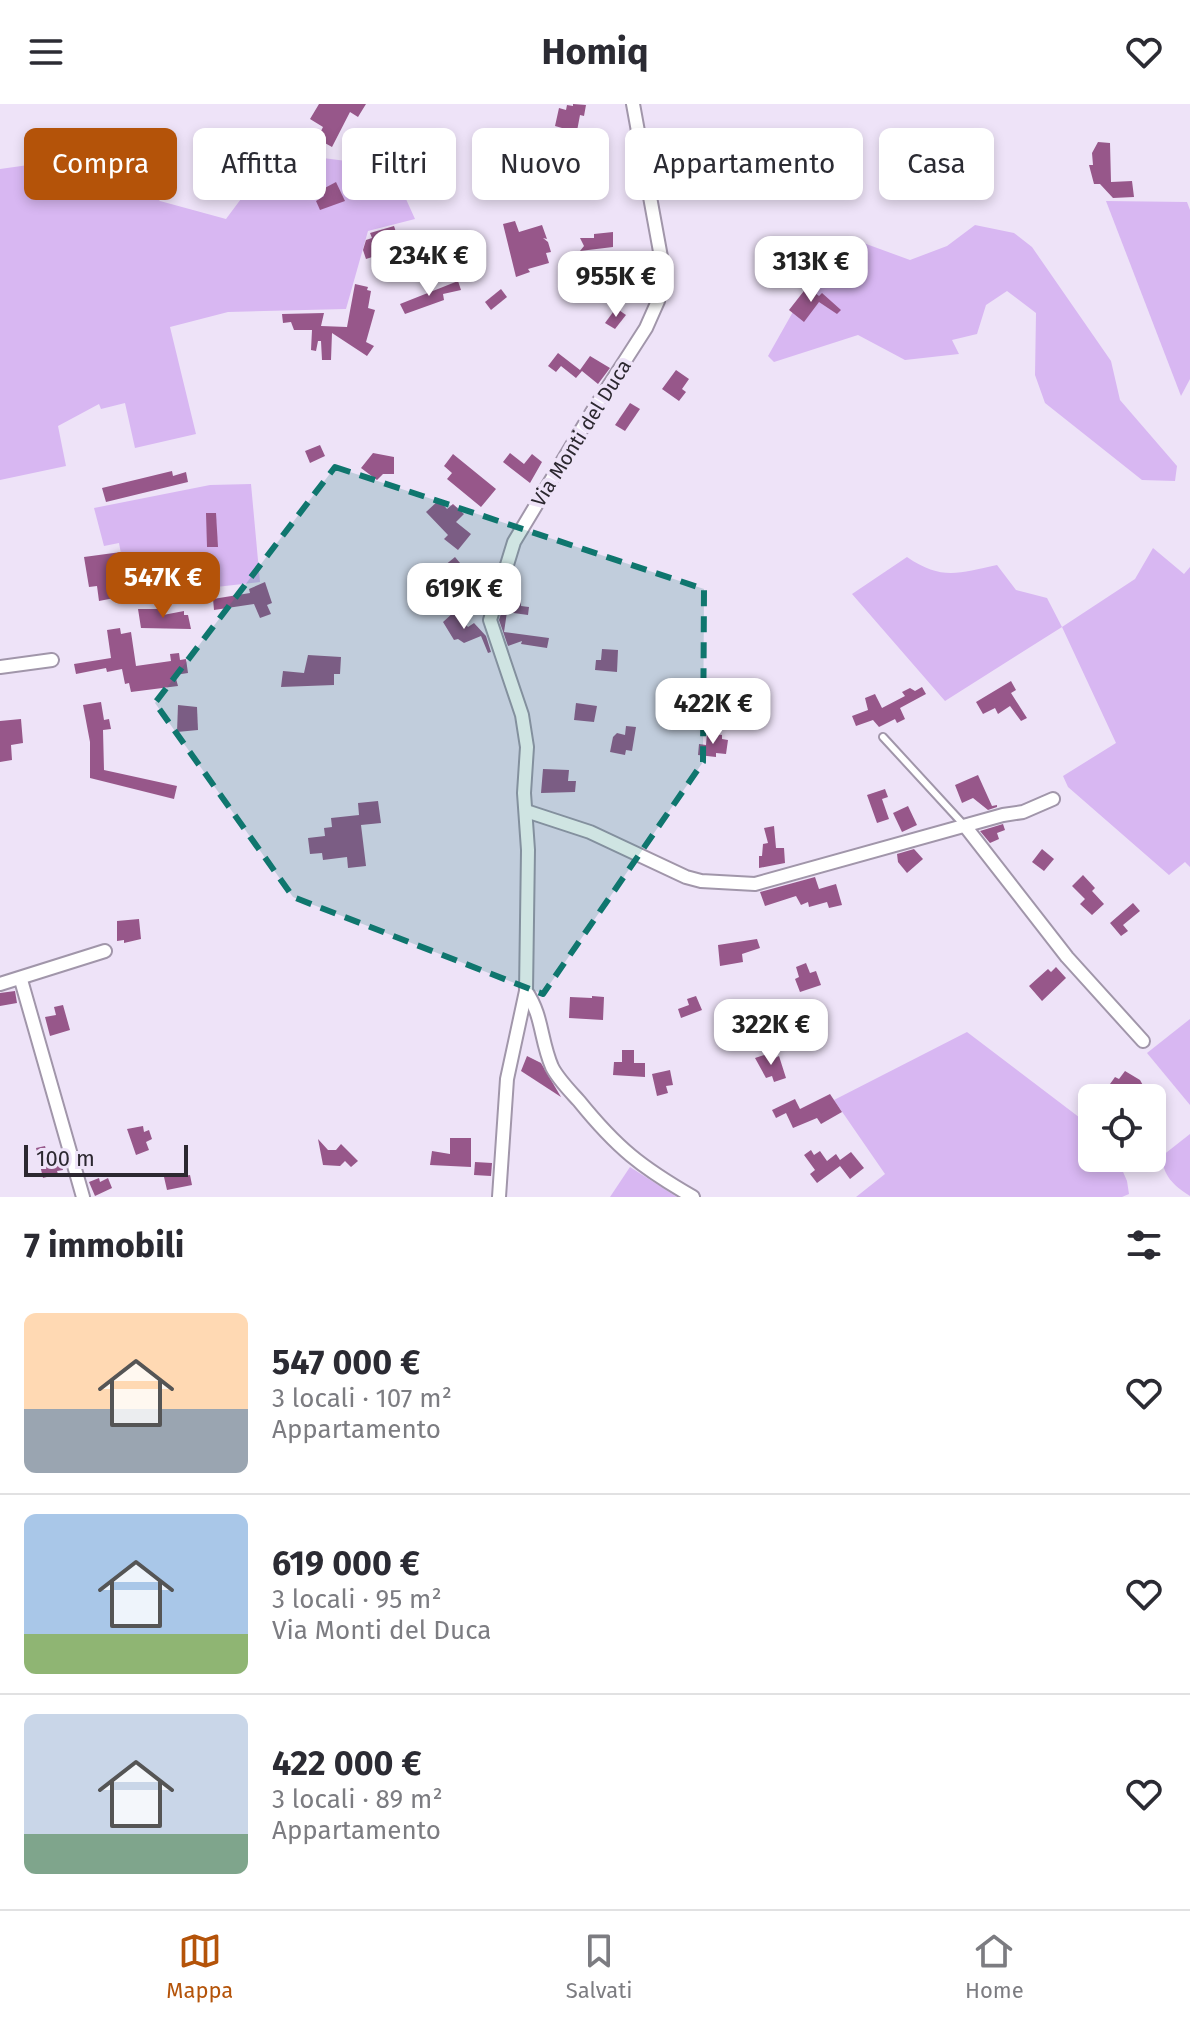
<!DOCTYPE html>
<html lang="it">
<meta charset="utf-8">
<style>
body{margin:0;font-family:"Fira Sans",sans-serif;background:#f2f2f3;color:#2b2b33;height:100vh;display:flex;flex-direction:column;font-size:30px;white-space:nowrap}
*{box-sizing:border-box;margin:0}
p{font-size:26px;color:#7c7c81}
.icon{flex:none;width:44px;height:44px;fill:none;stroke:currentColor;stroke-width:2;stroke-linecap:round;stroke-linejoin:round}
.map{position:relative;height:1093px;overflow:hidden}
.side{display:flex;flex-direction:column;background:#fff;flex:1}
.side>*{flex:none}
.banner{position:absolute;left:24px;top:24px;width:1142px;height:72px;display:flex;gap:16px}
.tools{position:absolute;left:1078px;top:980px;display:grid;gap:16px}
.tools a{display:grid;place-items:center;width:88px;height:88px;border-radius:12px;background:#fff;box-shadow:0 4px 12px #0003;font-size:40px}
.scale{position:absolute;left:24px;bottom:20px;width:164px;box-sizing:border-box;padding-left:8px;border:4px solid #2c2830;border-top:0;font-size:22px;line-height:28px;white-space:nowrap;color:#2c2830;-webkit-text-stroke:6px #eee3f8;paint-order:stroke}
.price{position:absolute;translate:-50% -68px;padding:0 18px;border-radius:16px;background:#fff;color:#222;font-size:26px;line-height:52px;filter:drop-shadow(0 2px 4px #0008)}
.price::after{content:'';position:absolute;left:50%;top:48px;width:24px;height:18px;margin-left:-12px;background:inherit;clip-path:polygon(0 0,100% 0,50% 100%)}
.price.selected{background:#b45309;color:#fff}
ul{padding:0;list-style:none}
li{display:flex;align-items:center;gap:24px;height:200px;padding:0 24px}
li+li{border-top:2px solid #e1e1e2}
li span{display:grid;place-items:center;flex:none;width:224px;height:160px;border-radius:12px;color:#555}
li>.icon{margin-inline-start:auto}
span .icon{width:96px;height:96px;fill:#fffc;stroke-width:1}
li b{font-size:34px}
h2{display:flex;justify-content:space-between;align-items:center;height:96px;padding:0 24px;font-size:34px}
.chip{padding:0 28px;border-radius:12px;background:#fff;box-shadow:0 4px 12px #0003;font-size:28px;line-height:72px}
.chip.selected{background:#b45309;color:#fff}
header{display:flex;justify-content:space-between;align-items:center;height:104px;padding:0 24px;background:#fff;font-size:36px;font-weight:700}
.tabs{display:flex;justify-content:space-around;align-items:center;height:112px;border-top:2px solid #e1e1e2;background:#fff;font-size:22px;color:#7c7c81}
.tabs a{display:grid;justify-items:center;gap:4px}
.tabs .selected{color:#b45309}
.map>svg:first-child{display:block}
.green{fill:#d8b7f2}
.building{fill:#97578a}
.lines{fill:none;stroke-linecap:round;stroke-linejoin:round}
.lane-casing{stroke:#a196aa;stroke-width:10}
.street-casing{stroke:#a196aa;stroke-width:16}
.lane{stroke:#fff;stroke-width:6}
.street{stroke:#fff;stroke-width:12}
.marked{fill:#0f766e;fill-opacity:0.2;stroke:#0f766e;stroke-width:6;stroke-dasharray:16 10;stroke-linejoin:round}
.labels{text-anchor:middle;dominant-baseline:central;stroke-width:8;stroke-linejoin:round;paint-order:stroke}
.street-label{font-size:20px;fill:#2c2830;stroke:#eee3f8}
</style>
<header><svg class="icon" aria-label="menu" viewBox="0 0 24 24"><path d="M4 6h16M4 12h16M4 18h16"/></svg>Homiq<svg class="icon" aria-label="heart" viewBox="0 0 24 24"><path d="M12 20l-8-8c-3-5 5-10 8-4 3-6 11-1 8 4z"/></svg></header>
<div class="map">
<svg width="1190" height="1093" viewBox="0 0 1190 1093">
<rect width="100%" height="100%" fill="#eee3f8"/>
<g class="green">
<path d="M276 48 401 64V84L415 115 368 127 346 205 228 208 170 223 196 330 135 344 125 299 101 305 99 300 58 322 66 362 0 376V65L64 56 145 82 160 97 226 115Z"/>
<path d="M1106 97 1187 98 1190 106V275L1181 292Z"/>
<path d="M975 121 1014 129 1032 143 1111 257 1120 296 1177 362 1175 377 1142 376 1045 299 1035 271 1036 209 1007 187 986 201 977 230 952 236 959 250 905 256 858 231 774 258 768 252 807 183 848 160 858 137 910 156 947 142Z"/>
<path d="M251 380 260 478 154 490 149 463 124 466 119 439 104 442 94 404 210 381Z"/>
<path d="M1153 444 1184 470 1190 463V763L1185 758 1169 771 1068 683 1063 672 1116 639 1062 523 945 597 852 490 907 453C942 477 959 469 997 461L1016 486 1047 494 1062 523 1135 475Z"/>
<path d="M1190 915V1001L1147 949Z"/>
<path d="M967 928 1092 1023V1054H1117L1127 1077 1129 1090 1122 1093H856L885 1070 834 996Z"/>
<path d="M1190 1030V1092C1173 1081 1163 1072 1162 1052Z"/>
<path d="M630 1063 677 1093H610Z"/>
</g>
<g class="building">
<path d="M319 0H366L358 13 350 8 332 43 323 38 326 33 320 29 323 23 310 15Z"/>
<path d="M573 0 586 1 584 12 580 11 577 27 571 26 570 35 560 33 562 24 555 22 559 4 566 6 567 1 573 2Z"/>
<path d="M1098 38 1110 39 1111 78 1132 77 1134 93 1113 94 1100 80H1094L1089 61H1093L1092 49Z"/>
<path d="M720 54 728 56 727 61 735 63 734 68 741 70 738 79 715 73Z"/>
<path d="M679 65 704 83 697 93 684 84Z"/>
<path d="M336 78 345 97 320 106 316 97 324 92 321 86Z"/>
<path d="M515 117 519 128 542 121 547 135 543 134 548 138 551 148 546 149 549 159 528 165 530 168 516 173 503 120Z"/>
<path d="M394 122 400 140 384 145 385 149 366 155 363 146 366 136 372 134 370 129Z"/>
<path d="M613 128V143L580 147 584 142 580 134H594V130Z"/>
<path d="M458 177 461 186 443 190 444 196 405 210 400 200Z"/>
<path d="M355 180 368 183 367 186 371 187 368 204 375 206 366 238 374 242 367 252 332 229 331 256H322L321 237H318L316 247 311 246 312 226H294L291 218 283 219 282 210 324 209 321 222 347 223Z"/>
<path d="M807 183 819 192 822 189 841 206 837 210 819 198 804 218 789 206Z"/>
<path d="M501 185 507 193 491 206 485 198Z"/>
<path d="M616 204 626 211 615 225 605 219Z"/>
<path d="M558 249 580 266 590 252 610 264 598 280 582 267 576 274 561 262 556 268 548 262Z"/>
<path d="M676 266 689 275 682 285 686 288 679 297 662 285Z"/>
<path d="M630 299 640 305 625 327 615 321Z"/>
<path d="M320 341 325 352 310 359 305 347Z"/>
<path d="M373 349 394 353V370H383L377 376 361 364Z"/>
<path d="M510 349 524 360 532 350 542 358 530 379 503 358Z"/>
<path d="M453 350 496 385 481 403 447 375 452 369 444 362Z"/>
<path d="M172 367 173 372 186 368 188 378 106 398 102 384Z"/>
<path d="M439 396 447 405 453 400 464 410 456 418 471 430 458 446 444 435 448 431 426 408Z"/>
<path d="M206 409H216L218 443H207Z"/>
<path d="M121 448 124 466 149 463 152 480 138 483 140 489 99 497 97 482 89 483 84 453Z"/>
<path d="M455 453 465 465 454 474 444 462Z"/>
<path d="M265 478 272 499 267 501 271 510 260 514 254 500 214 506 213 495 250 489 249 485Z"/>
<path d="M510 481 521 483V502L529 503 528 511 507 508 504 528 549 534 547 544 521 540 522 537 508 542 499 516Z"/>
<path d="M138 505H163V511L184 507V511H188L191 525 141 524Z"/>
<path d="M454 508 468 523 474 519 486 532 491 548 488 549 481 532 464 539 458 535 454 536 443 518Z"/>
<path d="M120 524 121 530 131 528 136 562 171 557 170 550 179 549 180 556 186 555 188 569 175 571 178 582 131 588 129 579 125 580 122 565 107 568 106 564 76 570 74 560 111 554 107 526Z"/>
<path d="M602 545 618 546 617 568 595 566 596 556H601Z"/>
<path d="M308 551 341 553 340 570H334V581L281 583 283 567 304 569Z"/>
<path d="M1011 577 1016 586 1011 589 1027 614 1021 617 1010 602 998 610 995 604 983 610 976 598Z"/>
<path d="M922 583 926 590 900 604 905 615 897 619 895 615 879 623 873 616 856 622 852 612 868 606 865 594 875 590 882 604 905 592 902 588 910 584 915 587Z"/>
<path d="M101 598 104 616 109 615 111 625 103 626 104 666 177 682 174 695 90 674V638L83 601Z"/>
<path d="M576 599 597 602 594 618 574 616Z"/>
<path d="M178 601 197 603 198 626 177 628Z"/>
<path d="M21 615 23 639 11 641 12 656 0 658V617Z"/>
<path d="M626 622 636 623 632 647 626 646 625 651 610 648 613 633 617 629 625 631Z"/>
<path d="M707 629 722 631V635L728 636 726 650 716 649V653L698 651 699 640 706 641Z"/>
<path d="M543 665 569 666 568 677H576L575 688 541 689Z"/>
<path d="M978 671 992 702 997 701V703L988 706 973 694 962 699 955 681Z"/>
<path d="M885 685 888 693 882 695 889 715 877 719 867 691Z"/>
<path d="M378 697 381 719 361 721 366 762 348 764 347 753 323 756 322 749 310 750 308 734 325 732 324 724 332 723 331 714 359 711 358 699Z"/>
<path d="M908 702 917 721 902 728 893 709Z"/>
<path d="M1003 720 1005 726 997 729 999 735 990 739 980 727Z"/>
<path d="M774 722 776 744H784L785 759 759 764V752H762L763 740 768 739 764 724Z"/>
<path d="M914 745 923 755 907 769 898 758 897 750Z"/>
<path d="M1042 745 1054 755 1044 767 1032 758Z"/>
<path d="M1083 771 1095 784 1092 787 1104 800 1092 811 1080 800 1085 795 1072 782Z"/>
<path d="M815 773 819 785 836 780 842 801 829 804 827 798 809 803 808 798 801 801 796 792 765 802 760 788Z"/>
<path d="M1133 799 1140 807 1123 821 1128 827 1121 832 1110 819Z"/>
<path d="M139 815 141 835 124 839V836L117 837V817Z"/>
<path d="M757 835 760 844 742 850 743 858 720 862 718 841Z"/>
<path d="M806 859 810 869 816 867 821 881 800 888 795 875 799 873 796 863Z"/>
<path d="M1056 863 1066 874 1042 897 1029 882 1048 865 1051 868Z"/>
<path d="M15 887 17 899 0 902V889Z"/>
<path d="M592 892 604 893 603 916 569 914 570 893 592 894Z"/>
<path d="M696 892 702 906 681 914 678 905 689 901 687 895Z"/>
<path d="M63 901 70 926 50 932 45 913 56 911 54 903Z"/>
<path d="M622 946H634V959H645V973L613 971 614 958H622Z"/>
<path d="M773 948 775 954 779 952 786 974 774 978 772 972 766 974 755 954Z"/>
<path d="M527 952 541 959 561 993 521 967Z"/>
<path d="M670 966 673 981 666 982 668 989 657 992 652 970Z"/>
<path d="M1125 967 1140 976 1145 985 1141 987 1144 994H1124L1110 980 1115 973 1119 975Z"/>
<path d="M830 990 842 1008 821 1020 817 1014 793 1024 786 1009 776 1014 772 1006 795 995 800 1005Z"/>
<path d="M143 1022 144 1028 149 1026 152 1035 146 1038 149 1046 136 1051 127 1025Z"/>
<path d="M450 1034H471V1063L430 1061 432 1047 450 1050Z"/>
<path d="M318 1035 328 1046H336L341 1040 358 1057 351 1063 345 1057 340 1062 323 1061Z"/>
<path d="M45 1042 48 1053 59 1050 63 1066 57 1067 58 1070 43 1074 36 1044Z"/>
<path d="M811 1046 814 1051 820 1047 827 1057 836 1050 840 1056 851 1048 864 1064 850 1075 840 1062 817 1079 810 1070 815 1066 804 1051Z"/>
<path d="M475 1058 492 1059 491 1072 474 1071Z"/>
<path d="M183 1069 184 1072 190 1071 192 1081 167 1086 164 1073Z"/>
<path d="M99 1074 100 1078 108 1074 112 1084 95 1092 89 1078Z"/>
</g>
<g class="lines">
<g class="lane-casing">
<path id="lane" d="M883 633 964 721"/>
</g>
<g class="street-casing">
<g id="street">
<path d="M0 563 52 556"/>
<path d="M526 707 590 728 686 773 701 777 755 780 1003 711 1023 708 1053 695"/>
<path d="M965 722 1067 853 1143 937"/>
<path d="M21 876 83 1093"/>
<path d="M0 880 105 847"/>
<path d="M526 887C543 912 540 935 552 963 558 975 570 987 579 997 617 1044 641 1063 693 1093"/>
<path d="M499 1093 507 975 526 887 528 746 524 689 527 643 522 611 490 516 514 438 592 308 646 224 658 197 662 172 661 153 633 0"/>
</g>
</g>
<use href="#lane" class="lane"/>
<use href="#street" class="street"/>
</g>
<path class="marked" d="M335 363 704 485 703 658 543 890 293 793 155 599Z"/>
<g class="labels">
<g class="street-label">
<text transform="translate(581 329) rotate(-58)">Via Monti del Duca</text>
</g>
</g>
</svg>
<div class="tools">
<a><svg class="icon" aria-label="locate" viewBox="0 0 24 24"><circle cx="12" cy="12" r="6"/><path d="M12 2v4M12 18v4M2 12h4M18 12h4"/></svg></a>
</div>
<div class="scale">100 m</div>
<b class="price" style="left:429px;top:194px">234K €</b>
<b class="price" style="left:811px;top:200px">313K €</b>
<b class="price" style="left:616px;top:215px">955K €</b>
<b class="price selected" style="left:163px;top:516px">547K €</b>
<b class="price" style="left:464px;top:527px">619K €</b>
<b class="price" style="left:713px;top:642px">422K €</b>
<b class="price" style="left:771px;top:963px">322K €</b>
<div class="banner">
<a class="chip selected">Compra</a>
<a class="chip">Affitta</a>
<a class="chip">Filtri</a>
<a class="chip">Nuovo</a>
<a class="chip">Appartamento</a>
<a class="chip">Casa</a>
</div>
</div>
<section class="side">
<h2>7 immobili<svg class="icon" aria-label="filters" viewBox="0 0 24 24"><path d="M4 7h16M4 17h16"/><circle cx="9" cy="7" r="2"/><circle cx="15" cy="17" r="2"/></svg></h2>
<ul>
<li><span style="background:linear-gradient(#ffd9b3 60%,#9aa5b1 0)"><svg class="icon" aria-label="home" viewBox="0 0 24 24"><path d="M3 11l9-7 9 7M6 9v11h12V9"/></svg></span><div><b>547 000 €</b><p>3 locali · 107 m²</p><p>Appartamento</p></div><svg class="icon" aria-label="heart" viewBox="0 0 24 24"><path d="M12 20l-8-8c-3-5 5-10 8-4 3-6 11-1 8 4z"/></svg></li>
<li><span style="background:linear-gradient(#a9c7e8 75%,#8fb573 0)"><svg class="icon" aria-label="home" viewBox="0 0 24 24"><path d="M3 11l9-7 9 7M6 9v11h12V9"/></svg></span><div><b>619 000 €</b><p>3 locali · 95 m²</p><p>Via Monti del Duca</p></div><svg class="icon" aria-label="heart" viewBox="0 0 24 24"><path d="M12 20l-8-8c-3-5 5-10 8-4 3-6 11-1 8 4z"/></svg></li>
<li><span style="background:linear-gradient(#c9d6e8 75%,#7fa58c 0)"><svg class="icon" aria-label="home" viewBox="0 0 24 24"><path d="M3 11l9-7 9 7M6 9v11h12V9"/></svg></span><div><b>422 000 €</b><p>3 locali · 89 m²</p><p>Appartamento</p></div><svg class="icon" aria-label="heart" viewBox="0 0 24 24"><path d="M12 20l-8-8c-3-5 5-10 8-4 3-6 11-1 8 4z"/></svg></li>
</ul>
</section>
<nav class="tabs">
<a class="selected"><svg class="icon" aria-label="map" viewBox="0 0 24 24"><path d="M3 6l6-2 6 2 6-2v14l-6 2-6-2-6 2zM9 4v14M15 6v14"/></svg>Mappa</a>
<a><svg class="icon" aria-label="saved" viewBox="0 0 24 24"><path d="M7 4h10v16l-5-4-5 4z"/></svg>Salvati</a>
<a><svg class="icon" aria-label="home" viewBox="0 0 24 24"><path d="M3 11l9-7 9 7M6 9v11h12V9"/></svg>Home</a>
</nav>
